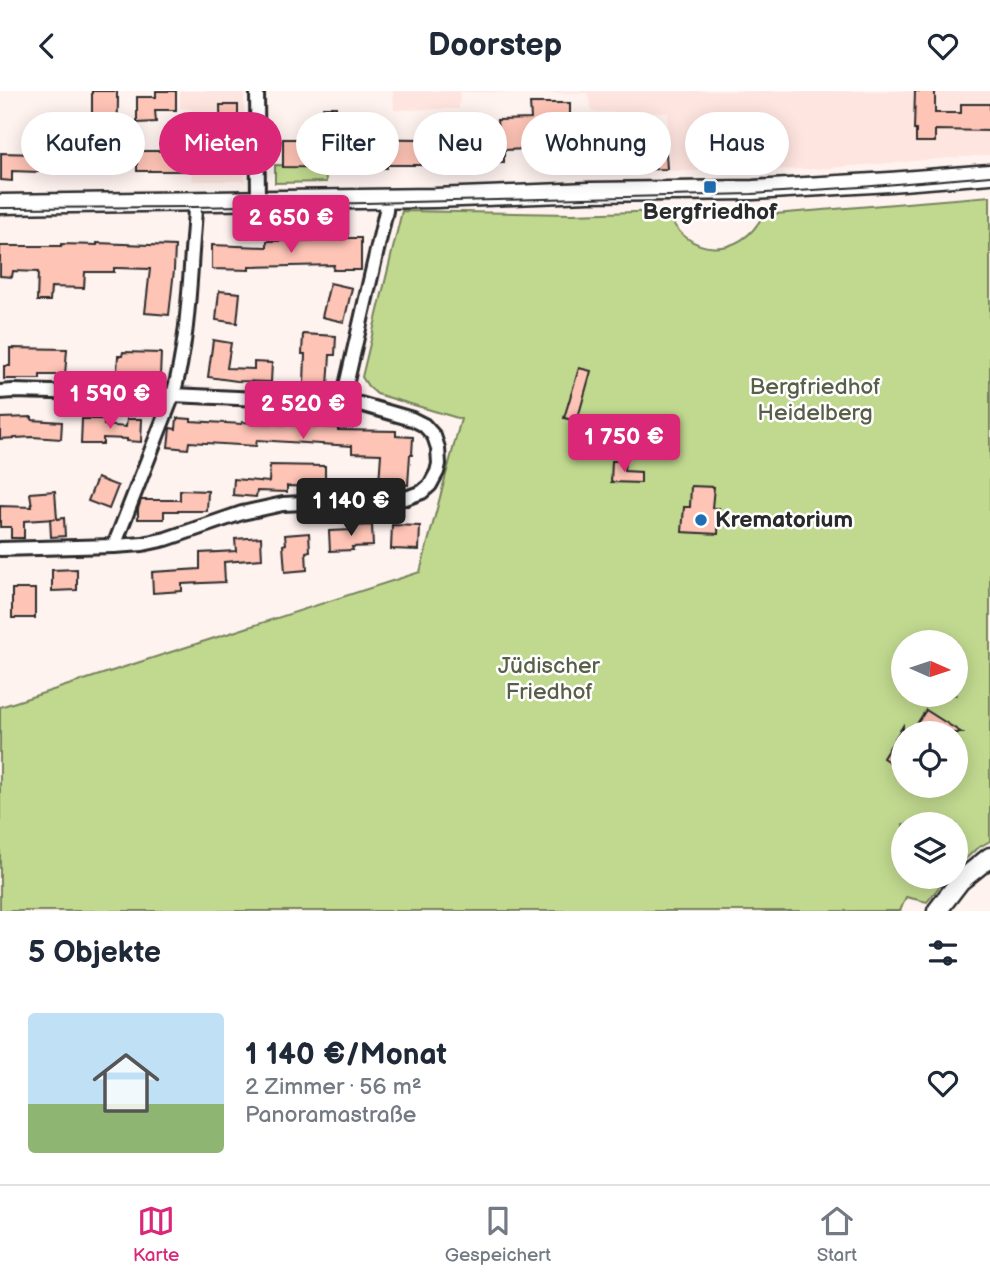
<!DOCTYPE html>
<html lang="de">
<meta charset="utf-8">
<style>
body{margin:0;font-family:"Balsamiq Sans",sans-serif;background:#f6f6f7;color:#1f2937;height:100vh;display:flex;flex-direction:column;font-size:26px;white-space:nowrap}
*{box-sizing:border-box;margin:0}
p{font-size:23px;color:#747a83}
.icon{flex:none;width:38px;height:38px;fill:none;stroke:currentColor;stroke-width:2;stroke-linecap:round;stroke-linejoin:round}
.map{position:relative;height:820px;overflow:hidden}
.sheet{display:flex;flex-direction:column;background:#fff;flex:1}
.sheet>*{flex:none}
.hud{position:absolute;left:21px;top:21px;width:948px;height:63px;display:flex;gap:14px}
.needle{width:46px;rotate:93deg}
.fabs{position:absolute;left:891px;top:539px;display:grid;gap:14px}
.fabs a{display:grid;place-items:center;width:77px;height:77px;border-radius:50%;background:#fff;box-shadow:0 4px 18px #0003;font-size:35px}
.price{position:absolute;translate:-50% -60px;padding:0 16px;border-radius:7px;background:#db2777;color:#fff;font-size:23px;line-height:46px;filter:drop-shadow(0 2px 4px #0008)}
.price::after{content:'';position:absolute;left:50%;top:42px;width:21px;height:16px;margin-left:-10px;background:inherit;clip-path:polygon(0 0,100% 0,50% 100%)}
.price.on{background:#222;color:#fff}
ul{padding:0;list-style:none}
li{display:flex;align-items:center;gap:21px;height:175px;padding:0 28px}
li span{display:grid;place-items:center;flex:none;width:196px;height:140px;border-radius:7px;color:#555}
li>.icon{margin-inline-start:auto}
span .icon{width:84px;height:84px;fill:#fffc;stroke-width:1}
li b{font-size:30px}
h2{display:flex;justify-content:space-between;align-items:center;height:84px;padding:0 28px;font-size:30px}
.chip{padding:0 24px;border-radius:32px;background:#fff;box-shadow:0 4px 18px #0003;font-size:24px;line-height:63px}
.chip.on{background:#db2777;color:#fff}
header{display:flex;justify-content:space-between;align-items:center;height:91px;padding:0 28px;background:#fff;font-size:32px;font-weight:800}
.tab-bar{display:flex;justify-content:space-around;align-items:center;height:98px;border-top:2px solid #e0e1e3;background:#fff;font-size:19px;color:#747a83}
.tab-bar a{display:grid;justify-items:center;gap:4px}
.tab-bar .on{color:#db2777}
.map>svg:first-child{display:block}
.built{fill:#ffe5df}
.green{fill:#c1d98f;stroke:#76825d;stroke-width:2;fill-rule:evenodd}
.building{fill:#fec4b6;stroke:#2b2b2b;stroke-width:2}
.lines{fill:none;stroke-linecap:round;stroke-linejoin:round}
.street-casing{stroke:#2b2b2b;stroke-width:18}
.secondary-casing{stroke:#2b2b2b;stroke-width:23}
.street{stroke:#fff;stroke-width:12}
.secondary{stroke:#fff;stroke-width:18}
.tram{stroke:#2b2b2b;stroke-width:2}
.poi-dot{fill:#1f6fb2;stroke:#fff;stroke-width:2.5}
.labels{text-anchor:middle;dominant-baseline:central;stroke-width:5;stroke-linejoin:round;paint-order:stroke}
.poi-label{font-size:23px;font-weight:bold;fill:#2b2b2b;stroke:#fff}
.park-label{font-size:23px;fill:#585f49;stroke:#fff}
</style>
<header><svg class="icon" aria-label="back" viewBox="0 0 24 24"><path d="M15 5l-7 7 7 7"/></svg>Doorstep<svg class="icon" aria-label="heart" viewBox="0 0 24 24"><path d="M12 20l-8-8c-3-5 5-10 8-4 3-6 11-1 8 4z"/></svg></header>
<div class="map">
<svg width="990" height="820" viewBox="0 0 990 820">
<rect width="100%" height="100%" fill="#fff3f0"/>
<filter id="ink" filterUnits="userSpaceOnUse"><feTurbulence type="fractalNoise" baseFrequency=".0143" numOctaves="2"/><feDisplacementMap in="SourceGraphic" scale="14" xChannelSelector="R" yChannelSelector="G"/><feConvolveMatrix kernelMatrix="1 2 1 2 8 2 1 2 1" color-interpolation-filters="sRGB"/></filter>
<g filter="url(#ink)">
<g class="built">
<path d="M180 0H244L245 90H192V18L180 17Z"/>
<path d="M393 0H990V64L815 78 669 80 668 22 592 21 588 2 460 1 459 18 394 19Z"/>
</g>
<g class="green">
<path d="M275 74 325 75 326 91 275 92Z"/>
<path d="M990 105V750L976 758 956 777V733H903V786H947L927 811 906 806 900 820H0V616L420 481 461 328 377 303 368 295 362 286 402 120 572 123 667 120C685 167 741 169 763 124ZM903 551H956V604H903ZM903 642H956V695H903Z"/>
</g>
<g class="building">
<path d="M92 0H117V7H118L117 72 96 71 97 45H92Z"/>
<path d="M156 0H176V19H155L156 31 137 32V6H156Z"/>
<path d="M915 0H935V22H961V13H990V40L935 39V51H916V39H914Z"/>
<path d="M530 12H570V41H593V29H657V62H666L667 78 594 79V70H529L528 58 504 59V71L464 72V42L498 41 497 29 531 28Z"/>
<path d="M220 14H238V33H236V78H221V71H207V59H221Z"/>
<path d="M323 16H336V47L420 48 422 74H387V77L283 76V48H323Z"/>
<rect x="137" y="60" width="46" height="20"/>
<path d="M1 62 38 63V81L12 80V90L1 89Z"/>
<path d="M338 147H361V179H333L334 174 249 176V179L212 178V154L267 156V150L338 149Z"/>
<path d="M97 152 175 155 174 179 169 224 145 222 150 178 117 177H114V181H85L84 197 51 196 50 210H37L38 181 13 180 12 186 0 185V155H61V153L97 154Z"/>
<path d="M330 192 352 197 344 231 322 226Z"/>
<path d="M219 200 240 202 237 232 216 229Z"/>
<path d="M303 243 336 245 335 264H330L328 295 304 294 305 263H302Z"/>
<path d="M213 249 231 252 227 277 254 278V271L272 272 271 291 237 290 208 286Z"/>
<path d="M10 257 67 258 65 284H40V288H4V275H10Z"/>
<path d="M123 261 161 262 160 286 122 285V281L117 280 118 265H122Z"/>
<path d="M579 277 591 280 577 330 564 327Z"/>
<path d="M32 326V329L62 331 61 348 32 346 0 348V327Z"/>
<path d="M177 327 191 328V330L242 333V331L338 337V339L396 340V345L413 346 412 364H410L408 394 379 392 381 363 352 362V355L257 349 256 355 189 351 188 358 168 356 170 337 176 338Z"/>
<path d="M82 328H104V334L126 336 127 328H142L141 351 127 350V348L103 347V353H81Z"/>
<path d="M612 370H625L624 380 641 381V392L611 391Z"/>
<path d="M270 374 325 375V396L287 395V401L257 400 256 406 233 404 234 388 269 391Z"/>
<path d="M97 387 118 395 109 418 88 410Z"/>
<path d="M691 395 714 396 712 417H719L718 443 682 441 684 416H690Z"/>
<path d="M180 399 208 400 207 420H164V428H138V418L141 409H180Z"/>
<path d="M55 400 57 428 64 427 65 445 51 446 50 428H55L24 430V447H11V436H0V415L32 416 30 402Z"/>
<path d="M372 434 373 455 352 456 353 459 330 460 329 440 351 439V435Z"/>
<path d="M392 434 420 435 419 459 391 458Z"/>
<path d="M309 442 310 460 306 461 307 479 285 481 283 454 286 453 285 444Z"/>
<path d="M261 446 262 468 224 471 225 491 182 493V500L153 502 152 481 200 478V462L236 460 235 448Z"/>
<path d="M77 478V499L52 500V479Z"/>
<rect x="12" y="498" width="23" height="29"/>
<path d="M926 619 962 642H911Z"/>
<path d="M903 635V680L883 667Z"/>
</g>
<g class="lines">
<g class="street-casing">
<g id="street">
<path d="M257 0 258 109"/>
<path d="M0 301 13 300 173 304 342 312 360 313 412 328 424 334 434 345 438 357 439 373 437 381 430 394 422 401 406 407 283 413 242 422 166 448 143 453 114 455 0 458"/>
<path d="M342 312 386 120 387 107"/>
<path d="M114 455 173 304C185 262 188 219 191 176 192 154 195 132 195 111"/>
</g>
</g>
<g class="secondary-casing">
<g id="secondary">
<path d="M0 113 435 107 589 101 753 99 890 91 990 83"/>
<path d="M937 820 960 790 990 766"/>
</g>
</g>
<use href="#street" class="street"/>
<use href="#secondary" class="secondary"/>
<path class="tram" d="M0 117 195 116 752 103 861 96 990 85"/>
</g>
</g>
<g class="poi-dot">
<rect x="703" y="89" width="14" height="14" rx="3.5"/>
<circle cx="701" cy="429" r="7"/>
</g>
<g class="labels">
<g class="poi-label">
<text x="710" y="121">Bergfriedhof</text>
<text x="715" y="429" text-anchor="start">Krematorium</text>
</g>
<g class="park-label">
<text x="815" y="296">Bergfriedhof<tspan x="815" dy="26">Heidelberg</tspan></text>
<text x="549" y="575">Jüdischer<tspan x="549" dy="26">Friedhof</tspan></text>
</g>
</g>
</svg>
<div class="fabs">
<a><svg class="needle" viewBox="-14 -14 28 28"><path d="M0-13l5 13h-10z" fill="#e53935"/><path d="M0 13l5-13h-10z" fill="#747a83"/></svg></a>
<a><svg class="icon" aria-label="locate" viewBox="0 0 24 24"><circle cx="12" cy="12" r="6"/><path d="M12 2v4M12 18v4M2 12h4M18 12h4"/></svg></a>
<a><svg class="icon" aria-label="layers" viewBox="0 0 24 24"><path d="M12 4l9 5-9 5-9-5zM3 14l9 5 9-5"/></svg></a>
</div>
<b class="price" style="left:291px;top:164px">2 650 €</b>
<b class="price" style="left:110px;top:340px">1 590 €</b>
<b class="price" style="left:303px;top:350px">2 520 €</b>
<b class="price" style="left:624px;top:383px">1 750 €</b>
<b class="price on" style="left:351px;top:447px">1 140 €</b>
<div class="hud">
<a class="chip">Kaufen</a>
<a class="chip on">Mieten</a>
<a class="chip">Filter</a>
<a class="chip">Neu</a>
<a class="chip">Wohnung</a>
<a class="chip">Haus</a>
</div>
</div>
<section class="sheet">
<h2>5 Objekte<svg class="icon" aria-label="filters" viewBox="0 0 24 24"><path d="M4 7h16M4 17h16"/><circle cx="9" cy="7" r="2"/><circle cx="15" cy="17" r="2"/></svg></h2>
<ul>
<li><span style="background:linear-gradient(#bfe0f5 65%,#8fb573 0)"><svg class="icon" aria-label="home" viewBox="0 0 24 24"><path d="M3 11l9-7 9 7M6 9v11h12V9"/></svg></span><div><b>1 140 €/Monat</b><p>2 Zimmer · 56 m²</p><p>Panoramastraße</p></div><svg class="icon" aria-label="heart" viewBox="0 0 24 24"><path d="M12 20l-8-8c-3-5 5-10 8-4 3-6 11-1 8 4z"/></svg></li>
</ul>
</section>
<nav class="tab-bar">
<a class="on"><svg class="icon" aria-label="map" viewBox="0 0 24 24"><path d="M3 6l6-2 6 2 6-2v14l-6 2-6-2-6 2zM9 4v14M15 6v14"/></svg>Karte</a>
<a><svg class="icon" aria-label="saved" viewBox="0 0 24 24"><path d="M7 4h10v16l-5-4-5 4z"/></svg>Gespeichert</a>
<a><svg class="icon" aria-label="home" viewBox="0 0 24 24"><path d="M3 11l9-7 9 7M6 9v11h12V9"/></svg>Start</a>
</nav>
